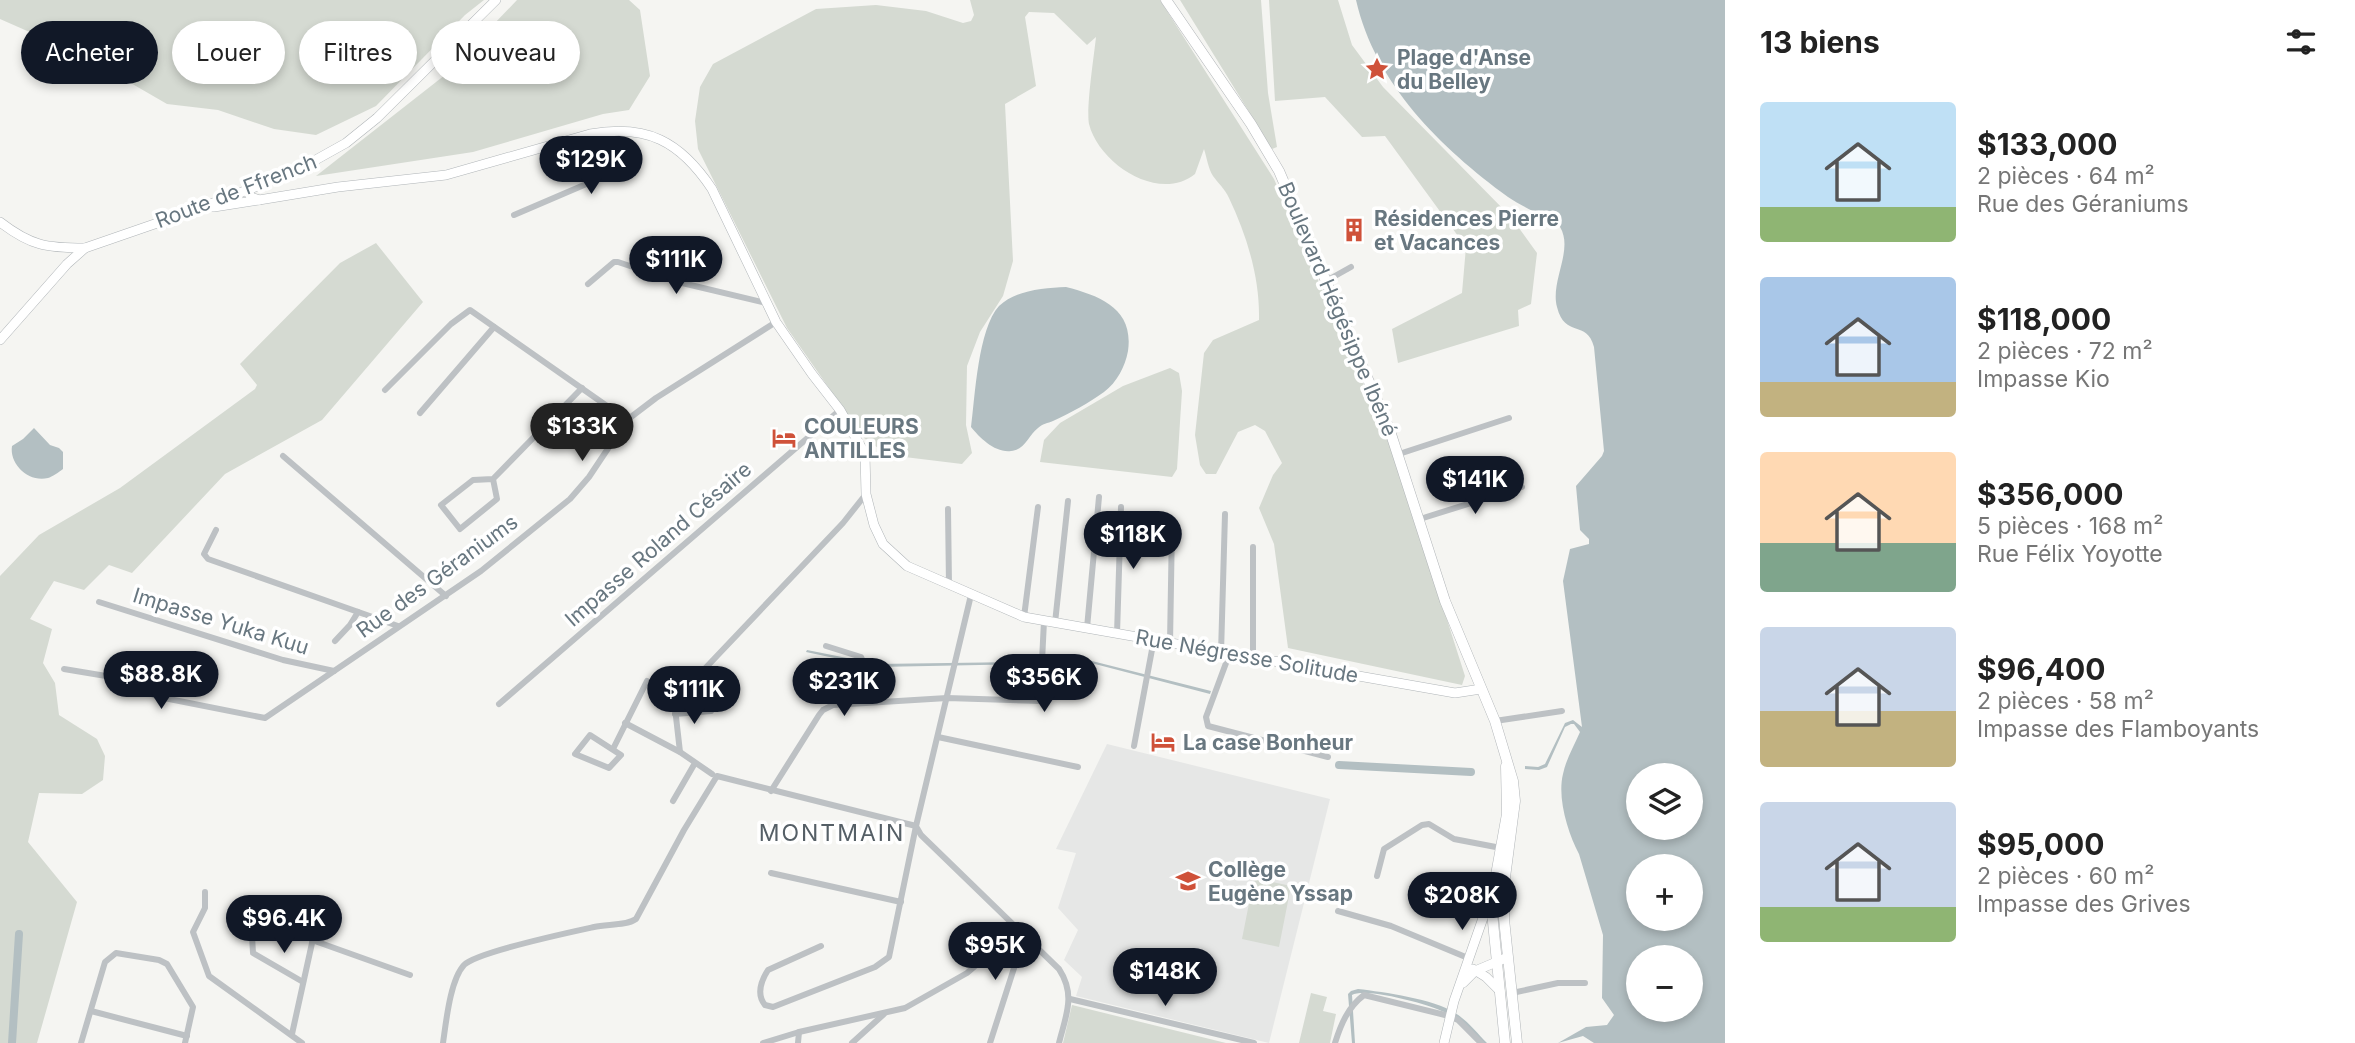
<!DOCTYPE html>
<html lang="fr">
<meta charset="utf-8">
<style>
body{margin:0;font-family:Inter,sans-serif;background:#f6f6f6;color:#222;height:100vh;display:flex;flex-direction:column;font-size:26px;white-space:nowrap}
*{box-sizing:border-box;margin:0}
p{font-size:23px;color:#767676}
.icon{flex:none;width:38px;height:38px;fill:none;stroke:currentColor;stroke-width:2;stroke-linecap:round;stroke-linejoin:round}
.map{position:relative;flex:1;overflow:hidden}
.panel{display:flex;flex-direction:column;background:#fff;width:630px}
.panel>*{flex:none}
.top-card{position:absolute;left:21px;top:21px;width:665px;height:63px;display:flex;gap:14px}
.controls{position:absolute;left:1626px;top:763px;display:grid;gap:14px}
.controls a{display:grid;place-items:center;width:77px;height:77px;border-radius:50%;background:#fff;box-shadow:0 4px 10px #0003;font-size:35px}
.price{position:absolute;translate:-50% -60px;padding:0 16px;border-radius:24px;background:#111827;color:#fff;font-size:23px;line-height:46px;filter:drop-shadow(0 2px 4px #0008)}
.price::after{content:'';position:absolute;left:50%;top:42px;width:21px;height:16px;margin-left:-10px;background:inherit;clip-path:polygon(0 0,100% 0,50% 100%)}
.price.active{background:#222;color:#fff}
ul{padding:0;list-style:none}
li{display:flex;align-items:center;gap:21px;height:175px;padding:0 35px}
li span{display:grid;place-items:center;flex:none;width:196px;height:140px;border-radius:7px;color:#555}
li>.icon{margin-inline-start:auto}
span .icon{width:84px;height:84px;fill:#fffc;stroke-width:1}
li b{font-size:30px}
h2{display:flex;justify-content:space-between;align-items:center;height:84px;padding:0 35px;font-size:30px}
.chip{padding:0 24px;border-radius:32px;background:#fff;box-shadow:0 4px 10px #0003;font-size:24px;line-height:63px}
.chip.active{background:#111827;color:#fff}
main{display:flex;flex:1;min-height:0}
.map>svg:first-child{display:block}
.built{fill:#e6e7e6}
.green{fill:#d5dad2}
.water{fill:#b3bfc2;fill-rule:evenodd}
.lines{fill:none;stroke-linecap:round;stroke-linejoin:round}
.canal{stroke:#b3bfc2;stroke-width:8}
.secondary-casing{stroke:#b0b5b8;stroke-width:10}
.primary-casing{stroke:#b1b5b8;stroke-width:11}
.street{stroke:#bdc1c4;stroke-width:6}
.secondary{stroke:#fff;stroke-width:9}
.primary{stroke:#fff;stroke-width:10}
.labels{text-anchor:middle;dominant-baseline:central;stroke-width:7;stroke-linejoin:round;paint-order:stroke}
.poi-label{font-size:21px;font-weight:bold;fill:#687780;stroke:#fff;text-anchor:start}
.street-label{font-size:21px;fill:#687780;stroke:#fff}
.neighbourhood-label{font-size:23px;letter-spacing:2px;fill:#555f66;stroke:#fff}
</style>
<main>
<div class="map">
<svg width="1725" height="1043" viewBox="0 0 1725 1043">
<rect width="100%" height="100%" fill="#f5f5f2"/>
<path class="built" d="M1107 744 1330 799 1269 1043 1076 996 1082 977 1064 960 1078 930 1058 908 1076 853 1056 849Z"/>
<g class="green">
<path d="M0 0H484L465 15 376 106 316 135 274 129 218 110 167 104 84 56 0 19Z"/>
<path d="M517 0H629L640 10 650 76 629 110 603 114 473 152 316 176 445 75Z"/>
<path d="M970 0H1160L1274 179 1395 457 1465 676 1462 685 1288 648 1274 544 1259 508 1273 475 1282 463 1265 431 1255 425 1238 432 1216 474H1206L1200 465 1195 435 1204 353 1213 340 1259 320C1260 278 1247 236 1229 198 1225 189 1218 183 1213 176 1208 168 1207 158 1204 149L1195 174C1159 203 1099 164 1089 124 1086 108 1094 56 1096 37L1087 45 1054 13 1029 12 1025 17 1036 86 1005 104 1013 261 1003 296 980 332 967 366 966 425 972 453 962 464 888 455 864 438 787 328 698 149 695 121 700 87 713 64 816 9 876 5 926 11 963 23 971 21 974 15Z"/>
<path d="M1180 0H1261L1268 93 1277 147 1272 149Z"/>
<path d="M1269 0H1338L1352 45 1383 87 1511 217 1537 253 1531 304 1518 310 1519 326 1398 363 1392 329 1462 293 1466 247 1385 136 1362 137 1325 97 1275 101Z"/>
<path d="M376 243 423 302 322 420 225 474 132 573 109 565 84 590 54 581 30 619 52 629 43 663 55 683 59 715 97 739 105 756 103 780 82 794 39 793 28 842 77 902 37 1043H0V576L39 535 120 488 255 389 257 385 240 364 340 263Z"/>
<path d="M1170 368 1179 373 1182 391 1177 469 1172 477 1040 462 1044 440 1060 423 1123 386Z"/>
<path d="M1254 878 1291 886 1279 947 1242 939Z"/>
<path d="M1311 993 1327 997 1323 1011 1336 1014 1330 1043H1299Z"/>
<path d="M1072 1005 1226 1043H1063Z"/>
</g>
<g class="water">
<path d="M1356 0H1725V1043H1594L1583 1036 1558 1043 1586 1027 1607 1025 1614 1015 1602 998 1603 935 1579 854C1568 833 1557 798 1563 774 1566 759 1574 746 1580 732L1574 724H1571L1565 727 1547 767 1539 770 1525 769V766L1538 767 1545 764 1565 723 1573 720 1582 727 1563 581 1570 549 1589 544V539L1580 530 1576 486 1602 456 1604 451 1594 347C1587 319 1565 339 1557 307 1550 281 1574 250 1560 227 1544 215 1524 208 1508 197 1441 148 1375 84 1356 0ZM1638 775H1690V828H1638ZM1638 866H1690V919H1638ZM1638 957H1690V1010H1638Z"/>
<path d="M1066 287C1101 296 1134 309 1128 351 1125 367 1117 382 1104 392 1089 403 1070 413 1053 421 1048 423 1042 424 1038 428 1028 436 1025 450 1011 451 995 453 980 438 971 427 975 397 978 329 999 306 1016 290 1044 288 1066 287Z"/>
<path d="M34 428 50 445 59 448 63 452V469C59 472 52 477 48 478 29 483 9 464 12 446L23 439Z"/>
<path d="M807 650 877 664 1092 661 1211 691 1210 694 1091 663 877 667 806 652Z"/>
<path d="M1358 989C1384 992 1434 999 1455 1013 1467 1020 1477 1033 1487 1043H1483C1471 1034 1460 1022 1448 1014 1433 1005 1366 987 1352 995L1355 1043H1352L1348 994 1351 991Z"/>
</g>
<g class="lines">
<g class="canal">
<path d="M1339 765 1471 772"/>
<path d="M12 1043 19 934"/>
</g>
<g class="secondary-casing">
<g id="secondary">
<path d="M247 190 251 197 259 200 338 187 446 175 590 134C647 124 680 141 712 189L776 322 812 374 840 410 865 454 866 494 874 525 883 544 907 566 1024 617 1455 693 1481 689"/>
<path d="M214 207 259 200"/>
<path d="M0 222C31 246 47 248 85 248"/>
<path d="M0 340 67 264 85 248 195 210 294 172 346 143 377 118 496 0"/>
<path d="M1473 969 1486 977 1500 991"/>
<path d="M1463 983 1475 971 1508 957"/>
<path d="M1444 1043 1454 1001 1491 895"/>
</g>
</g>
<g class="primary-casing">
<g id="primary">
<path d="M1166 0 1251 124 1279 171 1390 431 1445 601 1495 721 1513 781 1515 801 1504 885V919L1517 1043"/>
<path d="M1505 1043 1492 912 1496 875 1507 814 1506 766"/>
</g>
</g>
<g class="street">
<path d="M514 215 591 182C605 167 596 151 590 134"/>
<path d="M1326 281 1351 267"/>
<path d="M588 284 614 262H618L678 282 766 303"/>
<path d="M385 390 451 324 470 310 627 420"/>
<path d="M420 413 494 327"/>
<path d="M1399 454 1509 418"/>
<path d="M283 456 446 596"/>
<path d="M493 479 497 499 460 529 441 505 473 480 493 479 582 388"/>
<path d="M948 509 949 585"/>
<path d="M1420 519 1522 487"/>
<path d="M216 530 204 554 208 559 398 626"/>
<path d="M1253 547V658"/>
<path d="M99 602 283 660 334 671"/>
<path d="M1024 617 1038 507"/>
<path d="M1055 623 1068 501"/>
<path d="M1087 628 1099 497"/>
<path d="M1117 634 1121 507"/>
<path d="M335 641 350 625 358 612"/>
<path d="M1170 643 1172 526"/>
<path d="M826 646 861 657 865 666 859 703"/>
<path d="M1221 653 1225 514"/>
<path d="M1229 655 1206 717 1208 726 1328 757"/>
<path d="M64 669 106 676 159 697 265 718 481 571 570 499 589 477 627 420 656 398 776 322"/>
<path d="M499 704 840 410"/>
<path d="M675 714 711 711"/>
<path d="M1495 721 1562 711"/>
<path d="M625 723 680 752 712 774"/>
<path d="M590 735 621 755 609 768 575 754Z"/>
<path d="M938 737 1078 767"/>
<path d="M1134 746 1154 639"/>
<path d="M613 749 647 681"/>
<path d="M680 752 675 708 677 698 843 523 866 494"/>
<path d="M771 791 819 715 823 710 833 705 947 698 1040 701 1044 621"/>
<path d="M673 801 695 763"/>
<path d="M917 828 921 835 1059 969C1076 995 1066 1015 1059 1043"/>
<path d="M771 873 901 902"/>
<path d="M1377 876 1384 849 1422 825 1429 824 1454 839 1501 848"/>
<path d="M1416 891 1486 910"/>
<path d="M205 892V908L193 932 209 976 302 1043"/>
<path d="M1338 911 1391 926 1468 958"/>
<path d="M252 936 253 953 303 982"/>
<path d="M312 940 410 975"/>
<path d="M821 946 768 970C761 981 756 994 765 1005L773 1007 875 967 889 957 916 826 971 595"/>
<path d="M1512 993 1558 983H1585"/>
<path d="M1070 999 1254 1043"/>
<path d="M91 1011 187 1036"/>
<path d="M292 1034 316 925"/>
<path d="M81 1043 105 962 116 953 159 960 167 964 193 1007 185 1043"/>
<path d="M443 1043C446 1023 450 980 464 965 477 952 571 932 594 927 607 924 626 926 636 919L684 830 717 776 916 826"/>
<path d="M763 1043 799 1032 905 1008 967 973 1018 929"/>
<path d="M798 1043 799 1032"/>
<path d="M852 1043 884 1014"/>
<path d="M990 1043 1016 962 1035 946"/>
<path d="M1335 1043C1341 1024 1348 1007 1364 995L1449 1016 1458 1020 1481 1043"/>
</g>
<use href="#secondary" class="secondary"/>
<use href="#primary" class="primary"/>
</g>
<defs>
<g id="sight-bare" transform="scale(1.89)"><path d="M0-6L1.8-2.2L6-1.7L2.9 1.2L3.7 5.4L0 3.3L-3.7 5.4L-2.9 1.2L-6-1.7L-1.8-2.2Z" fill="#cf5139" stroke="#fff" stroke-width="2.5" paint-order="stroke"/></g>
<g id="building-bare" transform="scale(1.89)"><path d="M-4-6H4V6H1V3H-1V6H-4ZM-2.5-4.3h1.7v1.8h-1.7ZM.8-4.3h1.7v1.8H.8ZM-2.5-1h1.7V.8h-1.7ZM.8-1h1.7V.8H.8Z" fill="#cf5139" stroke="#fff" stroke-width="2.5" paint-order="stroke"/></g>
<g id="hotel-bare" transform="scale(1.89)"><path d="M-6-4.5h1.5V1H6V5H4.5V3h-9V5H-6ZM-4 0a1.8 1.8 0 1 1 3.6 0ZM.5 0V-2.5h3Q6-2.5 6 0Z" fill="#cf5139" stroke="#fff" stroke-width="2.5" paint-order="stroke"/></g>
<g id="school-bare" transform="scale(1.89)"><path d="M0-5L7-2L0 1L-7-2ZM-4 1L0 2.5L4 1V4Q0 6-4 4Z" fill="#cf5139" stroke="#fff" stroke-width="2.5" paint-order="stroke"/></g>
</defs>
<g fill-rule="evenodd">
<use href="#sight-bare" x="1377" y="69"/>
<use href="#building-bare" x="1354" y="230"/>
<use href="#hotel-bare" x="784" y="438"/>
<use href="#hotel-bare" x="1163" y="742"/>
<use href="#school-bare" x="1188" y="881"/>
</g>
<g class="labels">
<g class="poi-label">
<text x="1397" y="57">Plage d'Anse<tspan x="1397" dy="24">du Belley</tspan></text>
<text x="1374" y="218">Résidences Pierre<tspan x="1374" dy="24">et Vacances</tspan></text>
<text x="804" y="426">COULEURS<tspan x="804" dy="24">ANTILLES</tspan></text>
<text x="1183" y="742">La case Bonheur</text>
<text x="1208" y="869">Collège<tspan x="1208" dy="24">Eugène Yssap</tspan></text>
</g>
<g class="street-label">
<text transform="translate(236 191) rotate(-21)">Route de Ffrench</text>
<text transform="translate(1338 309) rotate(67)">Boulevard Hégésippe Ibéné</text>
<text transform="translate(658 544) rotate(-41)">Impasse Roland Césaire</text>
<text transform="translate(437 576) rotate(-36)">Rue des Géraniums</text>
<text transform="translate(221 621) rotate(17)">Impasse Yuka Kuu</text>
<text transform="translate(1247 656) rotate(10)">Rue Négresse Solitude</text>
</g>
<g class="neighbourhood-label">
<text x="832" y="833">MONTMAIN</text>
</g>
</g>
</svg>
<div class="controls">
<a><svg class="icon" aria-label="layers" viewBox="0 0 24 24"><path d="M12 4l9 5-9 5-9-5zM3 14l9 5 9-5"/></svg></a>
<a>+</a>
<a>−</a>
</div>
<b class="price" style="left:591px;top:196px">$129K</b>
<b class="price" style="left:676px;top:296px">$111K</b>
<b class="price active" style="left:582px;top:463px">$133K</b>
<b class="price" style="left:1475px;top:516px">$141K</b>
<b class="price" style="left:1133px;top:571px">$118K</b>
<b class="price" style="left:161px;top:711px">$88.8K</b>
<b class="price" style="left:1044px;top:714px">$356K</b>
<b class="price" style="left:844px;top:718px">$231K</b>
<b class="price" style="left:694px;top:726px">$111K</b>
<b class="price" style="left:1462px;top:932px">$208K</b>
<b class="price" style="left:284px;top:955px">$96.4K</b>
<b class="price" style="left:995px;top:982px">$95K</b>
<b class="price" style="left:1165px;top:1008px">$148K</b>
<div class="top-card">
<a class="chip active">Acheter</a>
<a class="chip">Louer</a>
<a class="chip">Filtres</a>
<a class="chip">Nouveau</a>
</div>
</div>
<section class="panel">
<h2>13 biens<svg class="icon" aria-label="filters" viewBox="0 0 24 24"><path d="M4 7h16M4 17h16"/><circle cx="9" cy="7" r="2"/><circle cx="15" cy="17" r="2"/></svg></h2>
<ul>
<li><span style="background:linear-gradient(#bfe0f5 75%,#8fb573 0)"><svg class="icon" aria-label="home" viewBox="0 0 24 24"><path d="M3 11l9-7 9 7M6 9v11h12V9"/></svg></span><div><b>$133,000</b><p>2 pièces · 64 m²</p><p>Rue des Géraniums</p></div></li>
<li><span style="background:linear-gradient(#a9c7e8 75%,#c2b280 0)"><svg class="icon" aria-label="home" viewBox="0 0 24 24"><path d="M3 11l9-7 9 7M6 9v11h12V9"/></svg></span><div><b>$118,000</b><p>2 pièces · 72 m²</p><p>Impasse Kio</p></div></li>
<li><span style="background:linear-gradient(#ffd9b3 65%,#7fa58c 0)"><svg class="icon" aria-label="home" viewBox="0 0 24 24"><path d="M3 11l9-7 9 7M6 9v11h12V9"/></svg></span><div><b>$356,000</b><p>5 pièces · 168 m²</p><p>Rue Félix Yoyotte</p></div></li>
<li><span style="background:linear-gradient(#c9d6e8 60%,#c2b280 0)"><svg class="icon" aria-label="home" viewBox="0 0 24 24"><path d="M3 11l9-7 9 7M6 9v11h12V9"/></svg></span><div><b>$96,400</b><p>2 pièces · 58 m²</p><p>Impasse des Flamboyants</p></div></li>
<li><span style="background:linear-gradient(#c9d6e8 75%,#8fb573 0)"><svg class="icon" aria-label="home" viewBox="0 0 24 24"><path d="M3 11l9-7 9 7M6 9v11h12V9"/></svg></span><div><b>$95,000</b><p>2 pièces · 60 m²</p><p>Impasse des Grives</p></div></li>
</ul>
</section>
</main>
